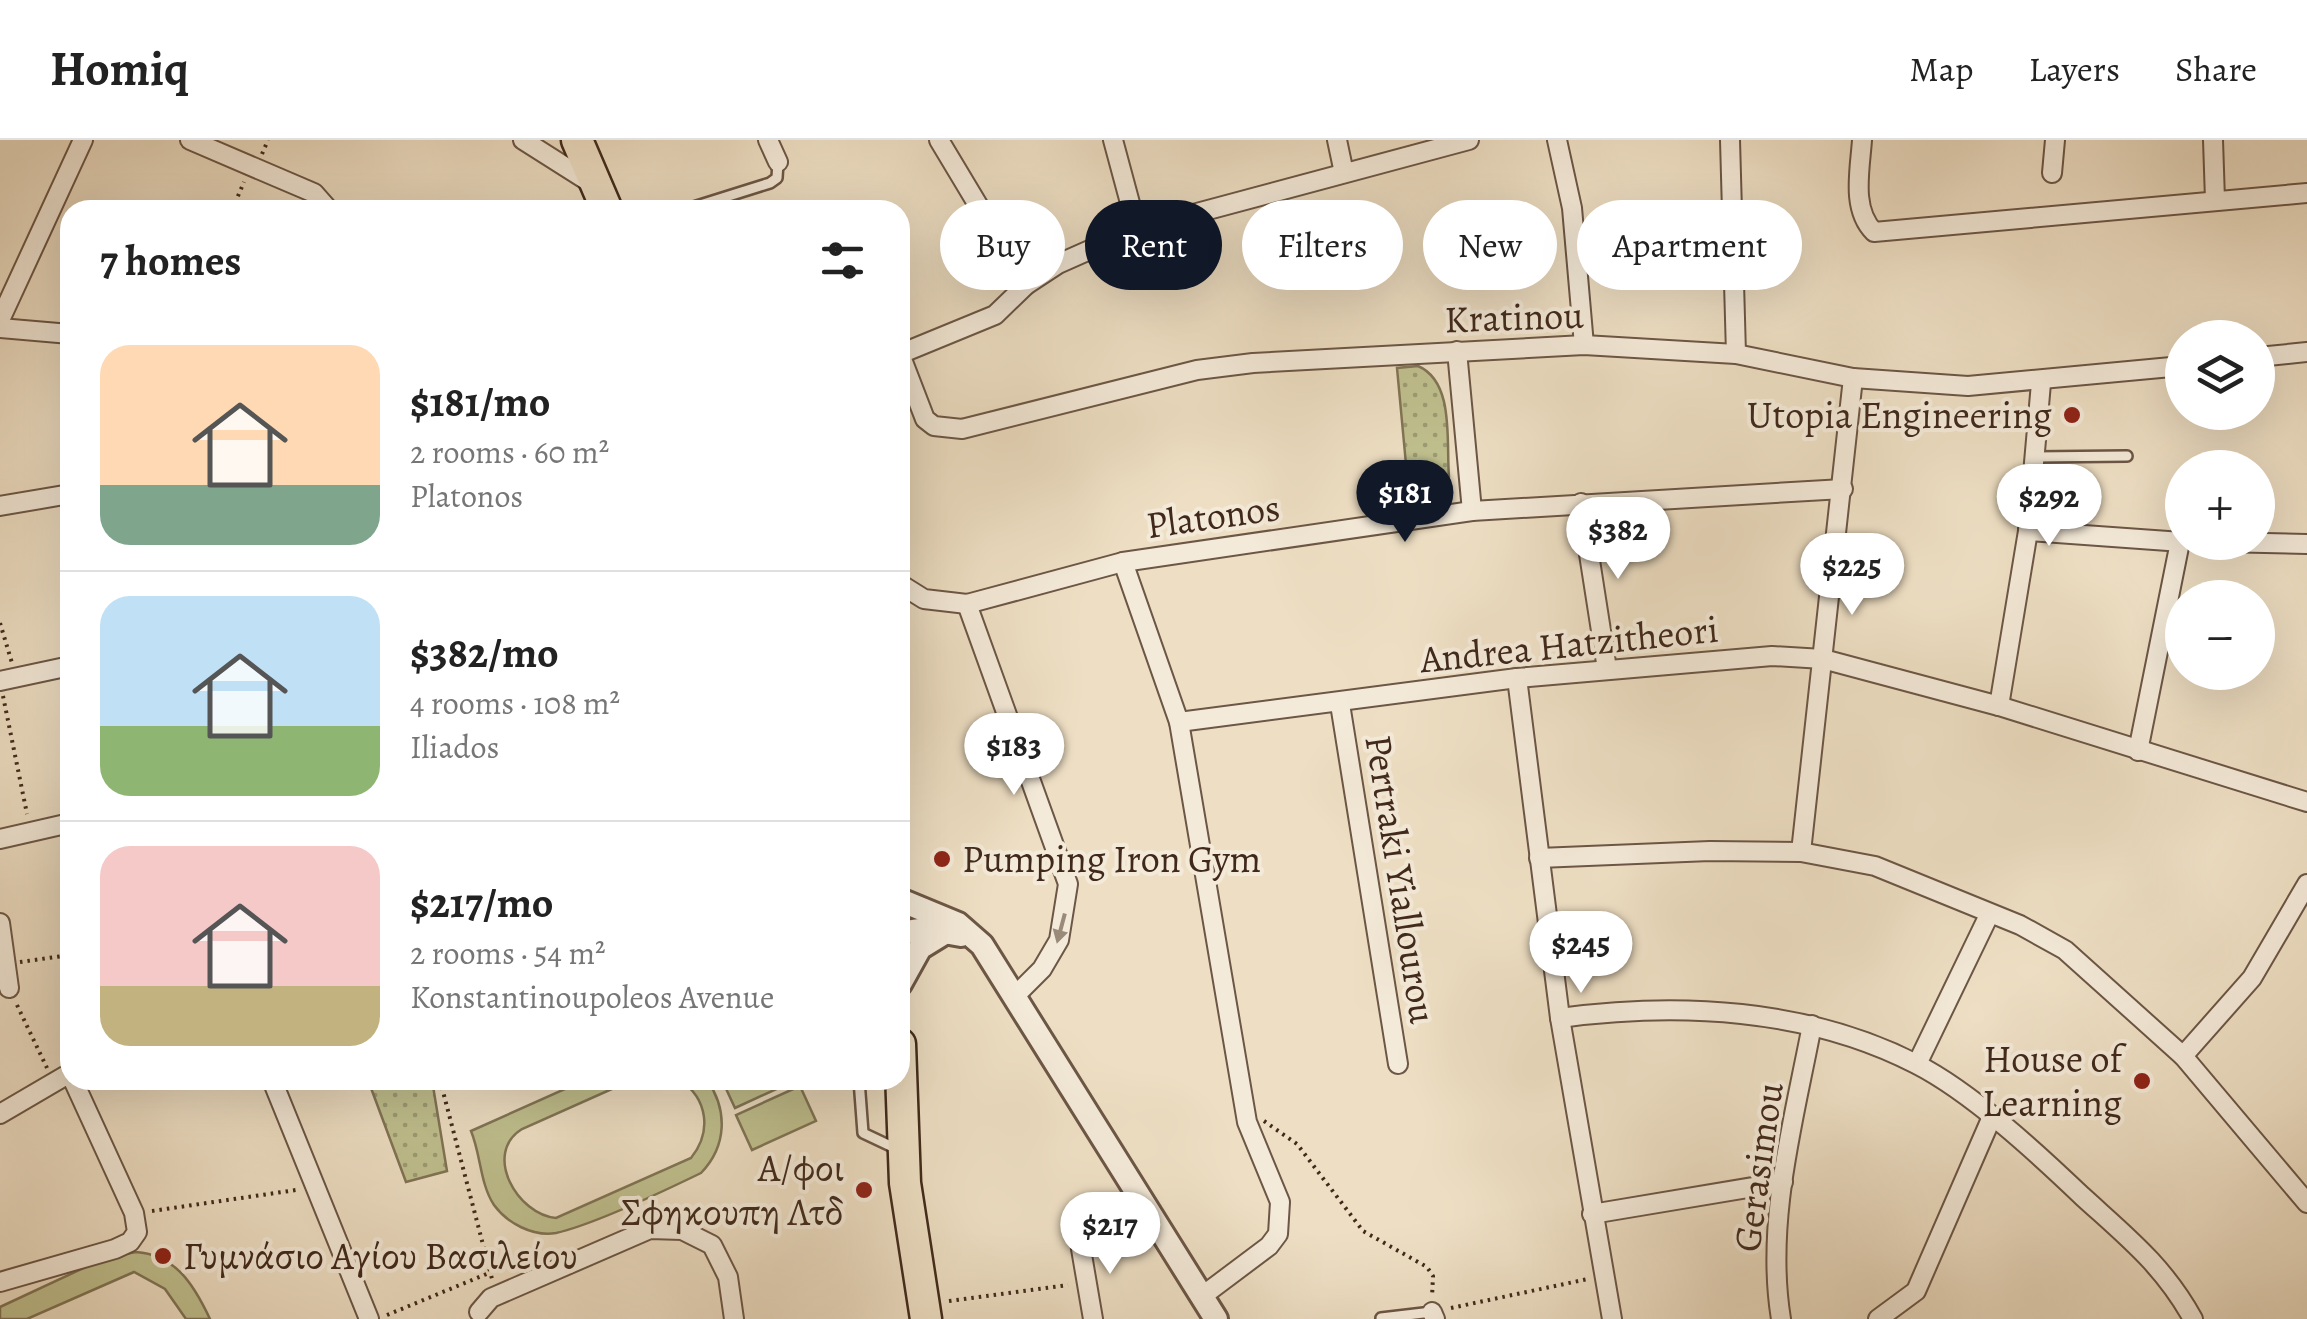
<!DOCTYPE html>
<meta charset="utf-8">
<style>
body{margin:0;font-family:Alegreya,serif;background:#f2f2f2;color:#222;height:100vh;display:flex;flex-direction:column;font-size:38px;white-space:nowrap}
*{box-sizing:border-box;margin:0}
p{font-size:32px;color:#767676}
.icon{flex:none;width:55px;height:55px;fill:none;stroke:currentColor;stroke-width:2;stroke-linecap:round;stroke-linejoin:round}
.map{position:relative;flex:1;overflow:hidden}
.panel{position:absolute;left:60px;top:60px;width:850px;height:890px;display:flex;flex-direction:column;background:#fff;border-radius:30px;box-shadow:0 10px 40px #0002}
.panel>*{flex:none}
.top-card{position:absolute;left:940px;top:60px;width:950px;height:90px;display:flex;gap:20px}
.buttons{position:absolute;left:2165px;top:180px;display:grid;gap:20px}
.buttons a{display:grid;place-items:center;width:110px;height:110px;border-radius:50%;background:#fff;box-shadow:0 10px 40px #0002;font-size:50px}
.price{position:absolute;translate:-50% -85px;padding:0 22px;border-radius:35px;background:#fff;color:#222;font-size:32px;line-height:65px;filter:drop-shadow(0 2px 5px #0008)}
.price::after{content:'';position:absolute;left:50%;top:60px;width:30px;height:22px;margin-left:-15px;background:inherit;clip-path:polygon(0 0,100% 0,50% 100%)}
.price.selected{background:#111827;color:#fff}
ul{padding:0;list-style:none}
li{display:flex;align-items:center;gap:30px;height:250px;padding:0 40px}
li+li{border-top:2px solid #e0e0e0}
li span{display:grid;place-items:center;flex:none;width:280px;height:200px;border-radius:30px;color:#555}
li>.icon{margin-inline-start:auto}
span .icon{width:120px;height:120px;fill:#fffc;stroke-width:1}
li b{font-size:42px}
h2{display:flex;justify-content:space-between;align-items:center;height:120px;padding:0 40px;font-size:42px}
.tag{padding:0 35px;border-radius:45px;background:#fff;box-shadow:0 10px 40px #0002;font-size:35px;line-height:90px}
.tag.selected{background:#111827;color:#fff}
header{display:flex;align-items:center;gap:60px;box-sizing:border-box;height:140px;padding:0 50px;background:#fff;border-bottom:2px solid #e0e0e0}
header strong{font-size:48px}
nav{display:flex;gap:55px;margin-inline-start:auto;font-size:35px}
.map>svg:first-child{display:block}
.grass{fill:#c0c08f;stroke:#807455;stroke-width:2.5}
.park{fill:url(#park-dots);stroke:#807455;stroke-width:2.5}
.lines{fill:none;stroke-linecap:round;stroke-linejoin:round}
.service-casing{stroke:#6c5645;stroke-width:14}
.minor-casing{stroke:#6c5645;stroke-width:22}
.tertiary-casing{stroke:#6c5645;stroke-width:28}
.primary-casing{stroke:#40291b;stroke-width:35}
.path{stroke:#40291b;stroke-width:4;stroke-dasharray:2.5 5;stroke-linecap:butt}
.service{stroke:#f4ead9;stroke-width:9}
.minor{stroke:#f4ead9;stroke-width:18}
.tertiary{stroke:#f4ead9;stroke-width:22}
.primary{stroke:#eedfc4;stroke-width:30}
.oneway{fill:#9a8a7a}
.poi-dot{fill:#8f2418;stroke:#f4ead9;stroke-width:4}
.labels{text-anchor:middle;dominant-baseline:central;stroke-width:8;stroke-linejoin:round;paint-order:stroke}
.street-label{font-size:38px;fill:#40291b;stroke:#f4ead9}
.poi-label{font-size:38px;fill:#40291b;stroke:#f4ead9;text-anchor:end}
</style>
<header>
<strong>Homiq</strong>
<nav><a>Map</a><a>Layers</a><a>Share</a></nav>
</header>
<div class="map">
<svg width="2307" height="1179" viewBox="0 0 2307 1179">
<defs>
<pattern id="park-dots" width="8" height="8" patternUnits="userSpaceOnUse" patternTransform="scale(2.5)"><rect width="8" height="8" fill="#c0c08f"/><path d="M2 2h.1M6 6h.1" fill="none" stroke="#9d9c74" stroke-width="1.8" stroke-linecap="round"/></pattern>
</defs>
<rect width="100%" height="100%" fill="#eedfc4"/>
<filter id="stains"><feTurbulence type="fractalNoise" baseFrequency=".002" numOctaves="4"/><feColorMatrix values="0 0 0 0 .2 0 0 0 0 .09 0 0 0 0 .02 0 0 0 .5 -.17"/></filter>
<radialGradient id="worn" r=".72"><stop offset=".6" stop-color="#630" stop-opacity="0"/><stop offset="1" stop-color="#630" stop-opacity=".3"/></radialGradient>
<g class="grass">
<path d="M585 940H632L522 989C482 1014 518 1075 556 1078L691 1018C712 992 708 959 680 940H707C728 970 727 1006 701 1033 666 1050 592 1085 556 1093 533 1097 507 1083 494 1065 480 1044 481 1015 471 991Z"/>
<path d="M722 940H796L735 968Z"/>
<path d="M800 946 816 981 752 1010 736 975Z"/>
<path d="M136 1112C176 1115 194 1145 210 1179H186L165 1149 134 1132 27 1179H0V1167L105 1118Z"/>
</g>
<g class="park">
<path d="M1418 226C1455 242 1446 302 1449 337L1446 351 1428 363 1410 367 1397 228Z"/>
<path d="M368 940H432L447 1031 406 1042Z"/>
</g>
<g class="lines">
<g class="service-casing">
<g id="service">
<path d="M684 70 770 43 777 38 778 22"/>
<path d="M2035 317 2127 316"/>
<path d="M859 940 863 993 899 1010"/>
<path d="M1381 1178 1432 1172"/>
</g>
</g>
<g class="minor-casing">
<g id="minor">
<path d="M190 0 314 53 329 70"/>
<path d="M523 0 594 45"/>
<path d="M768 0 778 22"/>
<path d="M939 0 1026 145"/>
<path d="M1113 0 1137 89"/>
<path d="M1337 0 1344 33"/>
<path d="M1557 0 1572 68 1584 205"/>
<path d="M1730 0 1736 214"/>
<path d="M1862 0C1860 30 1851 69 1874 92L2307 53"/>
<path d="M2213 0 2215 60"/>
<path d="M2052 33 2055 0"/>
<path d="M0 180 83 0"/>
<path d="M0 188 70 194"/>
<path d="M1457 211 1472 371"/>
<path d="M900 214 925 279 934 286 962 289 1197 230 1253 223 1584 205 1736 214 1853 238 1968 246 2182 226"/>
<path d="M900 214 995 175 1026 145 1058 124 1137 89 1469 0"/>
<path d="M2258 217 2307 212"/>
<path d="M1581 363 1607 529"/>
<path d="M0 366 70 354"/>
<path d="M2028 391 2182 402"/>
<path d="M2218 402 2307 404"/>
<path d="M1123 422 1179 582 1247 982 1280 1062 1278 1094 1269 1106 1201 1157"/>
<path d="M900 444 924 459 967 464 1123 422 1472 371 1843 349"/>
<path d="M967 464 1068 744 1059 800 1042 829 1017 854"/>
<path d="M1517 538 1560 878 1612 1179"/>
<path d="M0 541 70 526"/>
<path d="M1340 564 1398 924"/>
<path d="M1999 566 2028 391 2041 243"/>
<path d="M1179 582 1517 538 1772 516 1823 519 1999 566 2307 662"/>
<path d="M2138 611 2180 402"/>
<path d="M0 699 70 683"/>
<path d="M1801 712 1853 238"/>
<path d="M1539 718 1710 711 1801 712 1875 726 2020 785 2065 810 2183 916 2307 1063"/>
<path d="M0 783 9 848"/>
<path d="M1560 878C1678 862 1807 868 1916 924 1971 952 2037 1013 2082 1056 2127 1097 2163 1125 2193 1179"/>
<path d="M2183 916 2252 838 2307 744"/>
<path d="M1917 924 1989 775"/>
<path d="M272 940 369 1179"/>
<path d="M0 974 70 933"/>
<path d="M1592 1074 1783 1042"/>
<path d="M1080 1103 1093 1179"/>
<path d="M0 1142 115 1109 130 1102 137 1092 134 1073 73 940"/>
<path d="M479 1172 491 1158 650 1089 682 1090 712 1105 728 1137 734 1179"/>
<path d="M1432 1172 1435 1179"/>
<path d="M1781 1179C1765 1082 1794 980 1812 885"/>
<path d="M1878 1179 1916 1151 1991 979"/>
</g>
</g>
<g class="tertiary-casing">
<g id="tertiary">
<path d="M900 760 958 784 982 805 1216 1179"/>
<path d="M900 793 927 789 961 795"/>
<path d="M900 844 920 808 946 792"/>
</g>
</g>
<g class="primary-casing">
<g id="primary">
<path d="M577 0 607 70"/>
<path d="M900 904 905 1043 926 1179"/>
</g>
</g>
<g class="path">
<path d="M262 14 268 0"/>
<path d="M232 70 244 42"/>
<path d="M0 483 12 523"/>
<path d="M3 556 27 674"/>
<path d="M20 822 70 815"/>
<path d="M17 865 47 928"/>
<path d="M440 940 492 1139"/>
<path d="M1264 981 1297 1004 1363 1091 1427 1127 1433 1136 1432 1157"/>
<path d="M152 1071 296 1050"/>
<path d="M1094 1096 1130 1079"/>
<path d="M949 1161 1068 1145"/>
<path d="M1451 1168 1588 1139"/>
<path d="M387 1175 489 1133"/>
</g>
<use href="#service" class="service"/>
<use href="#minor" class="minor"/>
<use href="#tertiary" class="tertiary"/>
<use href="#primary" class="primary"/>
</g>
<defs><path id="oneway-solid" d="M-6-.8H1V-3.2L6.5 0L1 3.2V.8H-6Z" transform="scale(2.5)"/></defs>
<use class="oneway" href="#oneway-solid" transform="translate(1061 788) rotate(105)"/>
<g class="poi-dot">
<circle cx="2072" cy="275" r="10"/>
<circle cx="942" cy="719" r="10"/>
<circle cx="2142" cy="941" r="10"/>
<circle cx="864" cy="1050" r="10"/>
<circle cx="163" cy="1116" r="10"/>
</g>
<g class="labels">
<g class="street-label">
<text transform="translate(1514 177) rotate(-2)">Kratinou</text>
<text transform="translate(1213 376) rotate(-8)">Platonos</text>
<text transform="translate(1569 504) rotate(-6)">Andrea Hatzitheori</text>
<text transform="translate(1401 739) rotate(81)">Pertraki Yiallourou</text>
<text transform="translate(1758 1027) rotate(-82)">Gerasimou</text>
</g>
<g class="poi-label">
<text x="2052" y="275">Utopia Engineering</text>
<text x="962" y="719" text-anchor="start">Pumping Iron Gym</text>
<text x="2122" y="919">House of<tspan x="2122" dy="44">Learning</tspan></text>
<text x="844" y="1028">Α/φοι<tspan x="844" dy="44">Σφηκουπη Λτδ</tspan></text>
<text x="183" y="1116" text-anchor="start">Γυμνάσιο Αγίου Βασιλείου</text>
</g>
</g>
<rect width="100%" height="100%" filter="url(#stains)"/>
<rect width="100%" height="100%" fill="url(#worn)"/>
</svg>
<div class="buttons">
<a><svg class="icon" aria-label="layers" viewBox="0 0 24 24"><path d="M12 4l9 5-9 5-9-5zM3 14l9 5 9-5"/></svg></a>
<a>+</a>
<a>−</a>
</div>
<b class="price selected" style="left:1405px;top:405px">$181</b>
<b class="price" style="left:2049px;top:409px">$292</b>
<b class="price" style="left:1618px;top:442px">$382</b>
<b class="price" style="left:1852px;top:478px">$225</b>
<b class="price" style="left:1014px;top:658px">$183</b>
<b class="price" style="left:1581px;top:856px">$245</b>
<b class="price" style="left:1110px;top:1137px">$217</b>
<div class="top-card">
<a class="tag">Buy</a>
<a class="tag selected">Rent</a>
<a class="tag">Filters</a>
<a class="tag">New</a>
<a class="tag">Apartment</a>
</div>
<section class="panel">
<h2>7 homes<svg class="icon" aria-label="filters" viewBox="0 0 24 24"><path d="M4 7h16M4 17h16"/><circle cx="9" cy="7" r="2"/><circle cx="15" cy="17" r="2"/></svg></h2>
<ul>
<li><span style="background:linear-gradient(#ffd9b3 70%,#7fa58c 0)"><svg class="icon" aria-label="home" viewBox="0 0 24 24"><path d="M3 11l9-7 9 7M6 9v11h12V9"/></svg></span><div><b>$181/mo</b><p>2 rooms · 60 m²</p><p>Platonos</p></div></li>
<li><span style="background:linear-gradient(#bfe0f5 65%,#8fb573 0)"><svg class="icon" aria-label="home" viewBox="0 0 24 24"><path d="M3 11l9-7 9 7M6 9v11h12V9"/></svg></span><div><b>$382/mo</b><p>4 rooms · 108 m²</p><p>Iliados</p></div></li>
<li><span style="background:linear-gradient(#f6c9c9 70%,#c2b280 0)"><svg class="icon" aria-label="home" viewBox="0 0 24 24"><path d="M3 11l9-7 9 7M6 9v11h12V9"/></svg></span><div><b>$217/mo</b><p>2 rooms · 54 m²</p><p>Konstantinoupoleos Avenue</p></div></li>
</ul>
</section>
</div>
